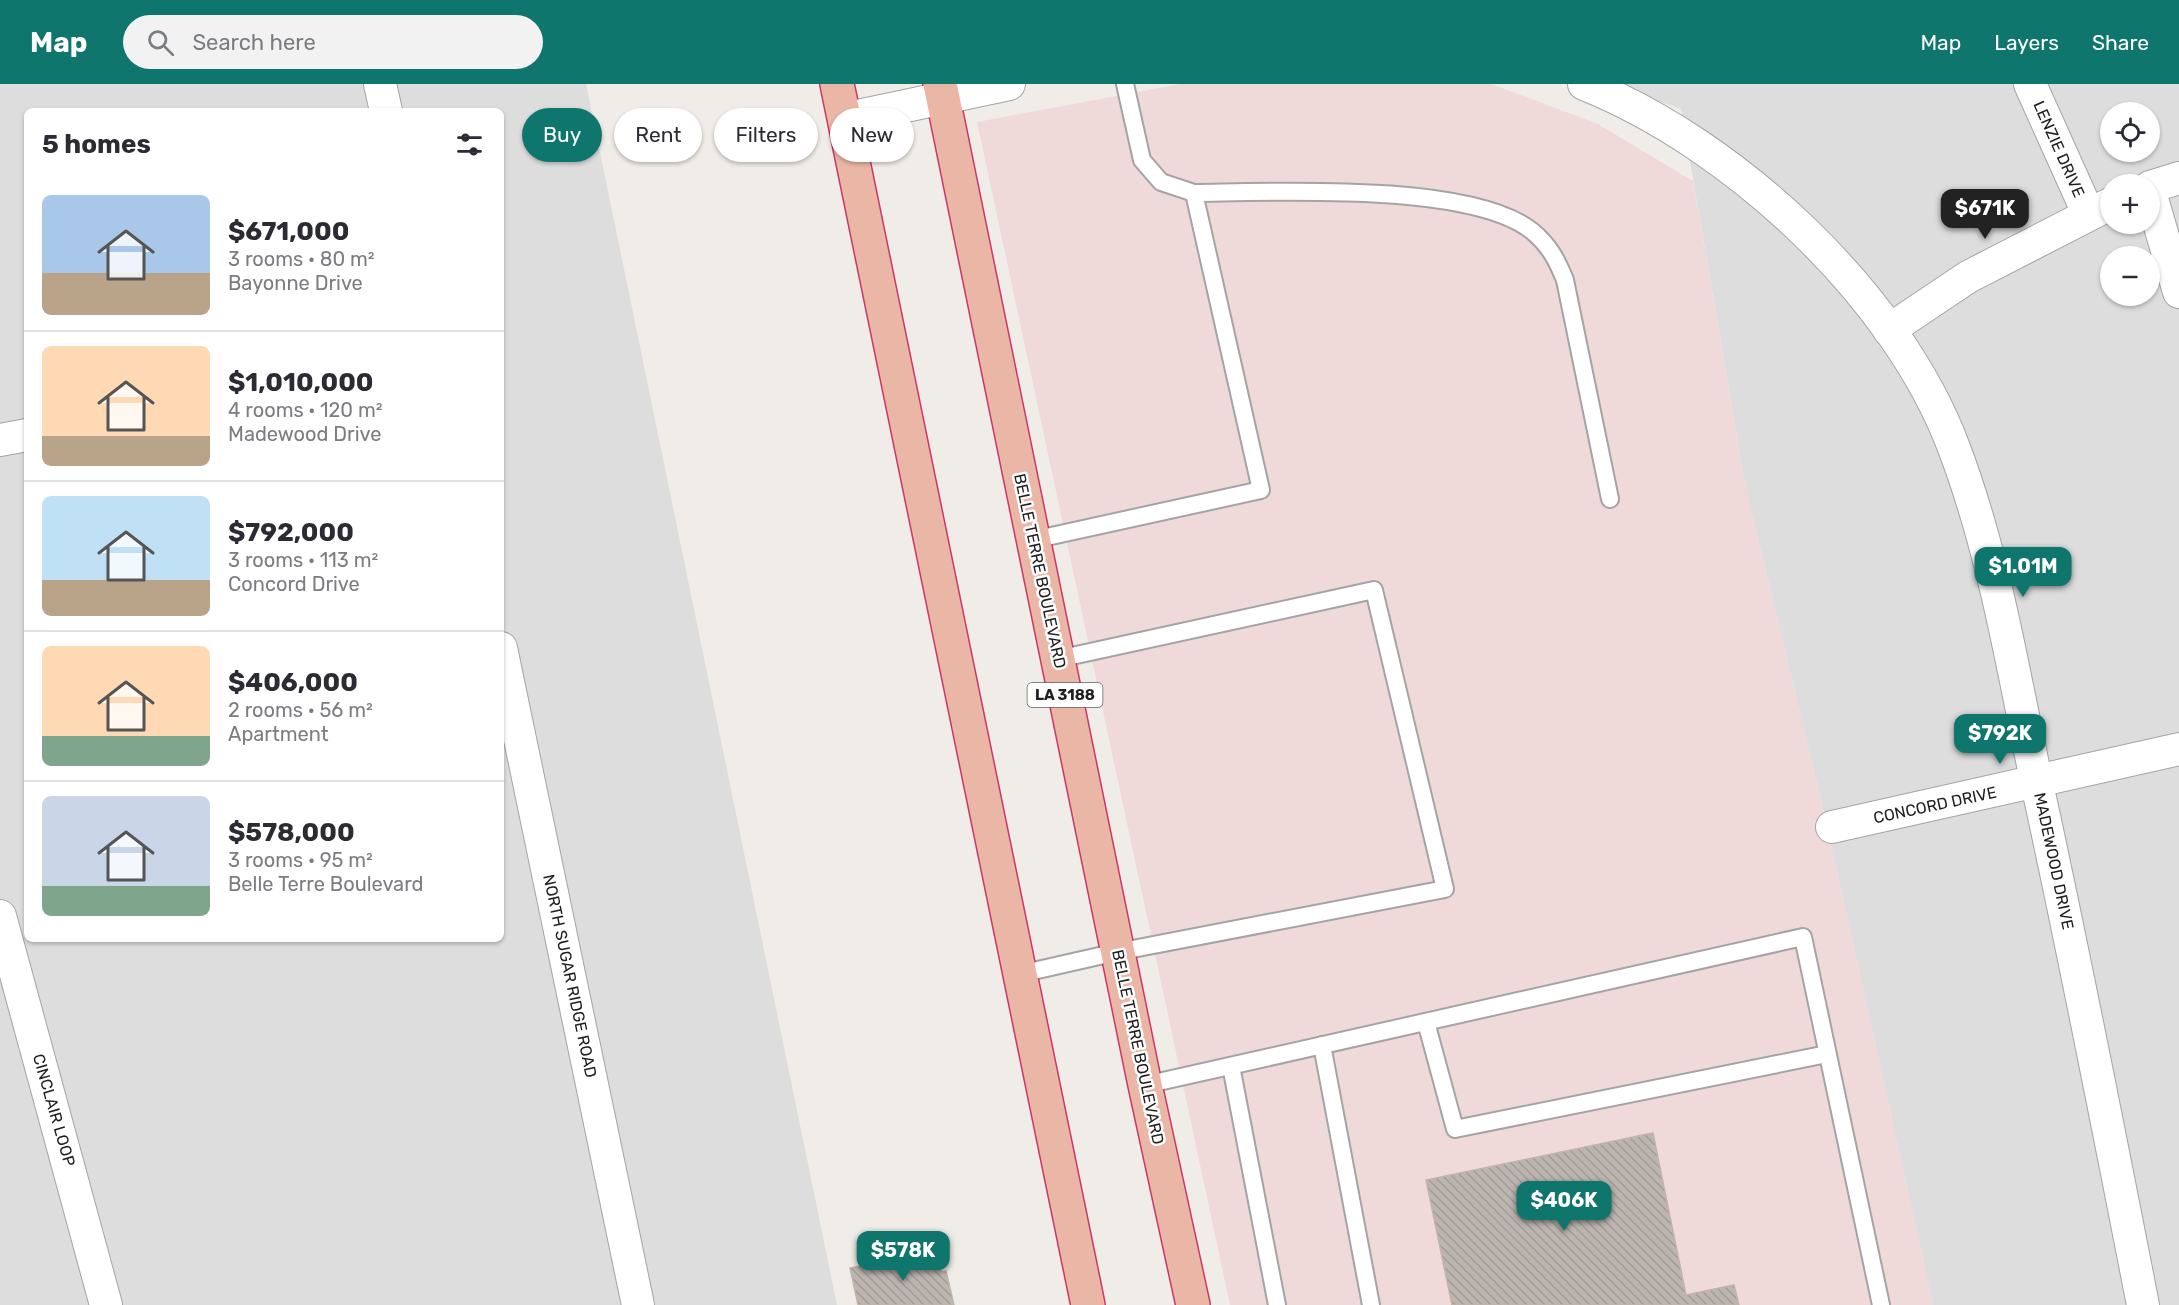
<!DOCTYPE html>
<meta charset="utf-8">
<style>
body{margin:0;font-family:Rubik,sans-serif;background:#f2f2f3;color:#2b2b33;height:100vh;display:flex;flex-direction:column;font-size:22px;white-space:nowrap}
*{box-sizing:border-box;margin:0}
p{font-size:20px;color:#7c7c81}
.icon{flex:none;width:33px;height:33px;fill:none;stroke:currentColor;stroke-width:2;stroke-linecap:round;stroke-linejoin:round}
.map{position:relative;flex:1;overflow:hidden}
.panel{position:absolute;left:24px;top:24px;width:480px;height:834px;display:flex;flex-direction:column;background:#fff;border-radius:9px;box-shadow:0 2px 4px #0004}
.panel>*{flex:none}
.hud{position:absolute;left:522px;top:24px;width:570px;height:54px;display:flex;gap:12px}
.tools{position:absolute;left:2100px;top:18px;display:grid;gap:12px}
.tools a{display:grid;place-items:center;width:60px;height:60px;border-radius:50%;background:#fff;box-shadow:0 2px 4px #0004;font-size:30px}
.price{position:absolute;translate:-50% -51px;padding:0 14px;border-radius:12px;background:#0f766e;color:#fff;font-size:20px;line-height:39px;filter:drop-shadow(0 2px 3px #0008)}
.price::after{content:'';position:absolute;left:50%;top:36px;width:18px;height:14px;margin-left:-9px;background:inherit;clip-path:polygon(0 0,100% 0,50% 100%)}
.price.on{background:#222;color:#fff}
ul{padding:0;list-style:none}
li{display:flex;align-items:center;gap:18px;height:150px;padding:0 18px}
li+li{border-top:2px solid #e1e1e2}
li span{display:grid;place-items:center;flex:none;width:168px;height:120px;border-radius:9px;color:#555}
li>.icon{margin-inline-start:auto}
span .icon{width:72px;height:72px;fill:#fffc;stroke-width:1}
li b{font-size:26px}
h2{display:flex;justify-content:space-between;align-items:center;height:72px;padding:0 18px;font-size:26px}
.pill{padding:0 21px;border-radius:27px;background:#fff;box-shadow:0 2px 4px #0004;font-size:21px;line-height:54px}
.pill.on{background:#0f766e;color:#fff}
header{display:flex;align-items:center;gap:36px;box-sizing:border-box;height:84px;padding:0 30px;background:#0f766e;color:#fff}
header strong{font-size:28px}
nav{display:flex;gap:33px;margin-inline-start:auto;font-size:21px}
.search{width:420px;height:54px;background:#f2f2f3;display:flex;align-items:center;gap:15px;box-sizing:border-box;padding:0 21px;border-radius:33px;color:#7c7c81;font-size:22px}
.map>svg:first-child{display:block}
.residential{fill:#dedddd;fill-rule:evenodd}
.commercial{fill:#efdad9}
.building{fill:url(#building-back-hatch);stroke:#c1b5ab;stroke-width:1.5}
.lines{fill:none;stroke-linecap:round;stroke-linejoin:round}
.service-casing{stroke:#a4a4a4;stroke-width:20}
.minor-casing{stroke:#a4a4a4;stroke-width:34}
.trunk-casing{stroke:#cd3667;stroke-width:36}
.service{stroke:#fff;stroke-width:16}
.minor{stroke:#fff;stroke-width:32}
.trunk{stroke:#eab6a6;stroke-width:33}
.labels{text-anchor:middle;dominant-baseline:central;stroke-width:5;stroke-linejoin:round;paint-order:stroke}
.shield{fill:#fff;stroke:#636363;stroke-width:1.5}
.shield-label{font-size:15px;font-weight:bold;fill:#202020}
.street-label{font-size:16px;fill:#202020;stroke:#fff}
</style>
<header>
<strong>Map</strong>
<div class="search"><svg class="icon" aria-label="search" viewBox="0 0 24 24"><circle cx="10" cy="10" r="6"/><path d="M15 15l6 6"/></svg>Search here</div>
<nav><a>Map</a><a>Layers</a><a>Share</a></nav>
</header>
<div class="map">
<svg width="2179" height="1221" viewBox="0 0 2179 1221">
<defs>
<pattern id="building-back-hatch" width="6" height="6" patternUnits="userSpaceOnUse" patternTransform="scale(1.5)"><rect width="6" height="6" fill="#bdb6b0"/><path d="M-1 5l2 2M0 0l6 6M5-1l2 2" fill="none" stroke="#a29c97"/></pattern>
</defs>
<rect width="100%" height="100%" fill="#f0ede8"/>
<g class="residential">
<path d="M0 0H586L837 1221H0ZM27 27H501V855H27Z"/>
<path d="M1609 0H2179V1221H1933L1821 716 1746 405 1681 25ZM2110 28H2150V68H2110ZM2110 100H2150V140H2110ZM2110 172H2150V212H2110Z"/>
</g>
<path class="commercial" d="M1180 0H1491L1598 40 1693 97 1746 405 1821 716 1933 1221H1230L977 38Z"/>
<g class="building">
<path d="M1653 1049 1686 1211 1734 1201 1739 1221H1452L1426 1096Z"/>
<path d="M936 1165 941 1188 946 1187 954 1221H858L850 1184Z"/>
</g>
<g class="lines">
<g class="service-casing">
<g id="service">
<path d="M1194 109C1274 108 1470 98 1532 147 1549 161 1557 176 1565 196L1610 415"/>
<path d="M1033 456 1261 406 1194 109 1161 98 1142 76 1125 0"/>
<path d="M1020 890 1117 868 1445 805 1374 506 1058 575"/>
<path d="M1426 938 1455 1045 1827 970"/>
<path d="M1322 961 1371 1221"/>
<path d="M1231 982 1277 1221"/>
<path d="M1145 1001 1803 853 1881 1221"/>
</g>
</g>
<g class="minor-casing">
<g id="minor">
<path d="M380 0 386 27"/>
<path d="M1584 0C1734 60 1897 211 1954 364 1995 472 2013 587 2037 700 2075 873 2109 1047 2143 1221"/>
<path d="M2030 0 2088 129"/>
<path d="M844 35 1009 0"/>
<path d="M2150 103 2179 94"/>
<path d="M2150 108 2179 208"/>
<path d="M1889 246 1968 193 2110 120"/>
<path d="M0 356 27 351"/>
<path d="M501 564 638 1221"/>
<path d="M1832 743 2179 665"/>
<path d="M0 832 106 1221"/>
</g>
</g>
<g class="trunk-casing">
<g id="trunk">
<path d="M837 0 1088 1221"/>
<path d="M940 0 1145 1001 1193 1221"/>
</g>
</g>
<use href="#service" class="service"/>
<use href="#minor" class="minor"/>
<use href="#trunk" class="trunk"/>
</g>
<g class="labels">
<rect class="shield" x="1027.5" y="599" width="75" height="24" rx="4.5"/>
<g class="shield-label">
<text x="1065" y="611">LA 3188</text>
</g>
<g class="street-label">
<text transform="translate(2059 65) rotate(66)">LENZIE DRIVE</text>
<text transform="translate(1040 487) rotate(78)">BELLE TERRE BOULEVARD</text>
<text transform="translate(1935 721) rotate(-12)">CONCORD DRIVE</text>
<text transform="translate(2054 777) rotate(78)">MADEWOOD DRIVE</text>
<text transform="translate(570 892) rotate(78)">NORTH SUGAR RIDGE ROAD</text>
<text transform="translate(1138 963) rotate(78)">BELLE TERRE BOULEVARD</text>
<text transform="translate(54 1026) rotate(74)">CINCLAIR LOOP</text>
</g>
</g>
</svg>
<div class="tools">
<a><svg class="icon" aria-label="locate" viewBox="0 0 24 24"><circle cx="12" cy="12" r="6"/><path d="M12 2v4M12 18v4M2 12h4M18 12h4"/></svg></a>
<a>+</a>
<a>−</a>
</div>
<b class="price on" style="left:1985px;top:156px">$671K</b>
<b class="price" style="left:2023px;top:514px">$1.01M</b>
<b class="price" style="left:2000px;top:681px">$792K</b>
<b class="price" style="left:1564px;top:1148px">$406K</b>
<b class="price" style="left:903px;top:1198px">$578K</b>
<div class="hud">
<a class="pill on">Buy</a>
<a class="pill">Rent</a>
<a class="pill">Filters</a>
<a class="pill">New</a>
</div>
<section class="panel">
<h2>5 homes<svg class="icon" aria-label="filters" viewBox="0 0 24 24"><path d="M4 7h16M4 17h16"/><circle cx="9" cy="7" r="2"/><circle cx="15" cy="17" r="2"/></svg></h2>
<ul>
<li><span style="background:linear-gradient(#a9c7e8 65%,#b9a48a 0)"><svg class="icon" aria-label="home" viewBox="0 0 24 24"><path d="M3 11l9-7 9 7M6 9v11h12V9"/></svg></span><div><b>$671,000</b><p>3 rooms · 80 m²</p><p>Bayonne Drive</p></div></li>
<li><span style="background:linear-gradient(#ffd9b3 75%,#b9a48a 0)"><svg class="icon" aria-label="home" viewBox="0 0 24 24"><path d="M3 11l9-7 9 7M6 9v11h12V9"/></svg></span><div><b>$1,010,000</b><p>4 rooms · 120 m²</p><p>Madewood Drive</p></div></li>
<li><span style="background:linear-gradient(#bfe0f5 70%,#b9a48a 0)"><svg class="icon" aria-label="home" viewBox="0 0 24 24"><path d="M3 11l9-7 9 7M6 9v11h12V9"/></svg></span><div><b>$792,000</b><p>3 rooms · 113 m²</p><p>Concord Drive</p></div></li>
<li><span style="background:linear-gradient(#ffd9b3 75%,#7fa58c 0)"><svg class="icon" aria-label="home" viewBox="0 0 24 24"><path d="M3 11l9-7 9 7M6 9v11h12V9"/></svg></span><div><b>$406,000</b><p>2 rooms · 56 m²</p><p>Apartment</p></div></li>
<li><span style="background:linear-gradient(#c9d6e8 75%,#7fa58c 0)"><svg class="icon" aria-label="home" viewBox="0 0 24 24"><path d="M3 11l9-7 9 7M6 9v11h12V9"/></svg></span><div><b>$578,000</b><p>3 rooms · 95 m²</p><p>Belle Terre Boulevard</p></div></li>
</ul>
</section>
</div>
